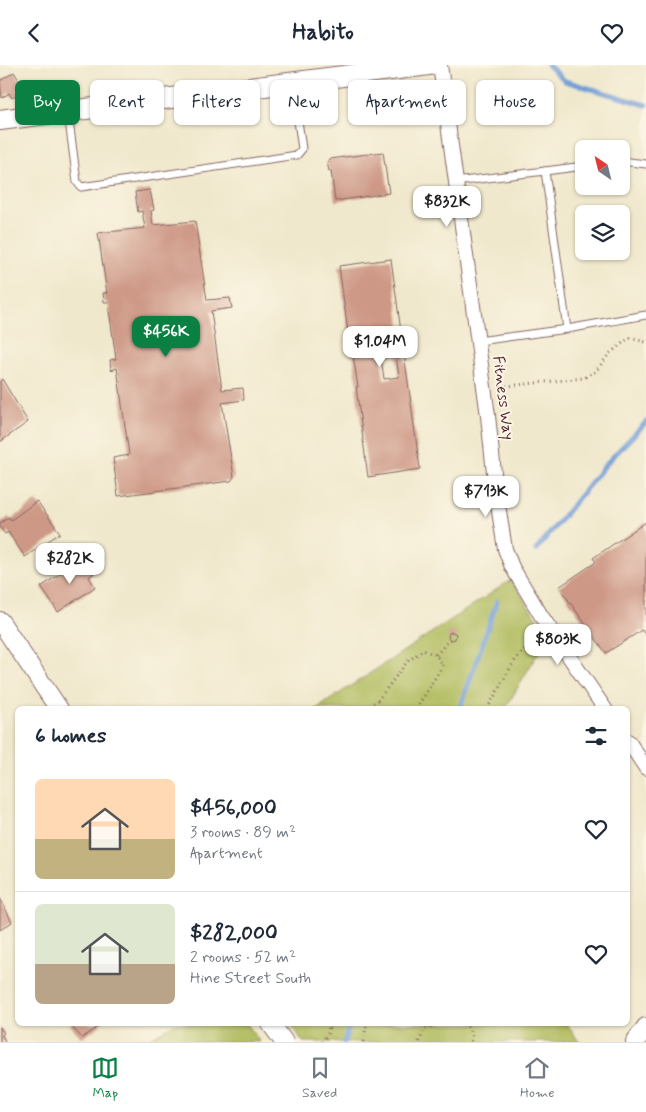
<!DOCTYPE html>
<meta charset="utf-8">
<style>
body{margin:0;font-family:Mynerve,sans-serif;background:#f6f6f7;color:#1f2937;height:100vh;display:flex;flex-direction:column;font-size:19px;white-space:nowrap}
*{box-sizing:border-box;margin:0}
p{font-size:16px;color:#747a83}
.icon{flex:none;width:28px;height:28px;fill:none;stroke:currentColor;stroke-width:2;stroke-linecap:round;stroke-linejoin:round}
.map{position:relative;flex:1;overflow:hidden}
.sheet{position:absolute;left:15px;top:641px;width:615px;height:320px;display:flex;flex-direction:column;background:#fff;border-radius:8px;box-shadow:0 1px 4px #0004}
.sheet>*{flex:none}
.banner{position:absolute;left:15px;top:15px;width:616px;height:45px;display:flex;gap:10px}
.needle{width:32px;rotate:325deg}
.fabs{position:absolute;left:575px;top:75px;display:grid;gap:10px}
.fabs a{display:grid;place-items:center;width:55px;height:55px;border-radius:8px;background:#fff;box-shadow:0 1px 4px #0004;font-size:25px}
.price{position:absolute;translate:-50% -42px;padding:0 11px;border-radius:10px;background:#fff;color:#222;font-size:16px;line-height:32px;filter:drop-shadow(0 1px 2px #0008)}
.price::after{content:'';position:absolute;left:50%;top:30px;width:15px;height:11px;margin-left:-8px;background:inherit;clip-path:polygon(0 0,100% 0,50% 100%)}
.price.on{background:#0b8043;color:#fff}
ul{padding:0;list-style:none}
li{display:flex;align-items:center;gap:15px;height:125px;padding:0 20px}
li+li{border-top:1px solid #e0e1e3}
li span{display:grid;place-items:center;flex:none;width:140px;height:100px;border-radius:8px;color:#555}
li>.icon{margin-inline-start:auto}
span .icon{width:60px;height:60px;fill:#fffc;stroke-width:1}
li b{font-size:21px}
h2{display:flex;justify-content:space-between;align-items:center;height:60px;padding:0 20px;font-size:21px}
.chip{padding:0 18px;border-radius:8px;background:#fff;box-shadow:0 1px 4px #0004;font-size:18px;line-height:45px}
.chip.on{background:#0b8043;color:#fff}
header{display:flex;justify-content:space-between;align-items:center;height:65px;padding:0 20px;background:#fff;font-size:22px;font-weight:700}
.dock{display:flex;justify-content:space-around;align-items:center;height:70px;border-top:1px solid #e0e1e3;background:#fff;font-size:14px;color:#747a83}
.dock a{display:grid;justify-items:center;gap:2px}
.dock .on{color:#0b8043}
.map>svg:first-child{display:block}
.green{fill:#b0bc5e;stroke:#7d6e44}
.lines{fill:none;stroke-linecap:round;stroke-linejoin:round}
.stream{stroke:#6e9cd6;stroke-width:5}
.building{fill:#ce9886;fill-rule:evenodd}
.service-casing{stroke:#846563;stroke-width:9}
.minor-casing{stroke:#846563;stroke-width:16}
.tertiary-casing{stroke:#846563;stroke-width:20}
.secondary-casing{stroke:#846563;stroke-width:22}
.path{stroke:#846563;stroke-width:3;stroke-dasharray:1 4;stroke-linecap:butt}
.service{stroke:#fff;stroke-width:7}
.minor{stroke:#fff;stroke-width:14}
.tertiary{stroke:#fff;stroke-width:18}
.secondary{stroke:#fff;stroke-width:20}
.labels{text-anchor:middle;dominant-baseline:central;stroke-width:4;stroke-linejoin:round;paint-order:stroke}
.street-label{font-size:16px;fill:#4a1f2b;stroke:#fcf5e5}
</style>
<header><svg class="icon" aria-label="back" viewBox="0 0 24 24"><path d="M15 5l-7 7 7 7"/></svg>Habito<svg class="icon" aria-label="heart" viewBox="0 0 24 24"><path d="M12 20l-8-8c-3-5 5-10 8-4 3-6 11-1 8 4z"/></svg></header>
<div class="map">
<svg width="646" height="977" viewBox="0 0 646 977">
<rect width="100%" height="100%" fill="#fcf5e5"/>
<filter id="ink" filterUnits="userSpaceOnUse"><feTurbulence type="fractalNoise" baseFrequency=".02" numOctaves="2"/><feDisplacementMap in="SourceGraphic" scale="10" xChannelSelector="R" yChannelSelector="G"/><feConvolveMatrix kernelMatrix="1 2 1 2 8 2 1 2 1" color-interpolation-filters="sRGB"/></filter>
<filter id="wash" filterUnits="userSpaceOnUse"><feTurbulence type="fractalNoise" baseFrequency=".0096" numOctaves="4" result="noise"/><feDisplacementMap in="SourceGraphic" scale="20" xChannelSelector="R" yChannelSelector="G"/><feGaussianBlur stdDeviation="1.12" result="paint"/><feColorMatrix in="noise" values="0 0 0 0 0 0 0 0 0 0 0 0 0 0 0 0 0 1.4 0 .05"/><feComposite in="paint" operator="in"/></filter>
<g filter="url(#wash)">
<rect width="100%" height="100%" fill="#f0e8cc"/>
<g class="green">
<path d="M511 515 548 571 505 644H316Z"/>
<path d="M174 959H247L260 977H151L149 974Z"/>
<path d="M291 959H567L579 977H303Z"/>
</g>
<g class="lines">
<g class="stream">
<path d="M548 0 565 16 646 40"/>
<path d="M536 485 606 399 646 357"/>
<path d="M460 644 497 536"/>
<path d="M344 977 350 959"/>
</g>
</g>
<g id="blocks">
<g class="building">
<path d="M14 7 22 20 16 24 19 29 12 33 9 28 2 33 0 16Z"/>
<path d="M383 87 389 128 335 136 331 106H329L327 97 330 94Z"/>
<path d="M150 125 154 145 151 146 153 160 195 156 207 235 230 233 232 243 211 246 222 325 243 323 244 335 222 338 234 412 231 416 118 431 113 393 129 390 117 303 111 305 110 295 116 294 108 237H104L103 228H107L98 168 145 163 142 146 138 147 135 127Z"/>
<path d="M391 194 420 404 368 412 356 322H358L353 290H351L339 201ZM396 290 399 312 384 314 381 292Z"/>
<path d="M2 314 28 357 0 377V316Z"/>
<path d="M37 436 60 468 25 492 8 467 5 469 0 462V458L9 452 11 455Z"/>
<path d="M646 457V571L642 565 606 588 559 522 596 497 593 493Z"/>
<path d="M83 493 94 508 89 512 95 522 58 547 41 522Z"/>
<circle cx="452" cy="571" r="4"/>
<path d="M0 833 12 857 0 865Z"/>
<path d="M69 959H100L101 960 82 973Z"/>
<path d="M0 962 4 968 2 970 5 976 3 977H0Z"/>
</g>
</g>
</g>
<g filter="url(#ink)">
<use href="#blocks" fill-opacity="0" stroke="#846563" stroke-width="1"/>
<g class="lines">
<g class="service-casing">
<g id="service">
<path d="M68 48 77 117 81 122 297 90 302 84 293 20"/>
<path d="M621 96 646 99"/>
<path d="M545 106 584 101"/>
<path d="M455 117 545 106 567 264 478 276"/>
<path d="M567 264 646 250"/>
</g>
</g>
<g class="minor-casing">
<g id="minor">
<path d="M440 0 488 351 496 427 505 484 512 502 542 552 605 644"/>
<path d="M628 676 646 703"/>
</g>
</g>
<g class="tertiary-casing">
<g id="tertiary">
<path d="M0 556 59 644"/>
<path d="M271 959 284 977"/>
<path d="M635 977 646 962"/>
</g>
</g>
<g class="secondary-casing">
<path id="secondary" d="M0 55 429 0"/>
</g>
<g class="path">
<path d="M506 321 584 313 596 306 609 289 629 273 646 277"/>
<path d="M436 590 450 574"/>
<path d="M365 644 378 635 407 597 423 585 436 590 443 600 416 644"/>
<path d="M487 644 515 595 538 569"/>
<path d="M463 959 469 963 472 972 470 977"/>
<path d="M322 977 328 968 329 959"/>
<path d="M364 977 366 959"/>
<path d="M419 977 424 965 437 959"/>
</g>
<use href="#service" class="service"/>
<use href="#minor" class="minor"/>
<use href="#tertiary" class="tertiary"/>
<use href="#secondary" class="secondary"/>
</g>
</g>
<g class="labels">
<g class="street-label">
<text transform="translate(503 333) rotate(83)">Fitness Way</text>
</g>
</g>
</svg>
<div class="fabs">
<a><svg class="needle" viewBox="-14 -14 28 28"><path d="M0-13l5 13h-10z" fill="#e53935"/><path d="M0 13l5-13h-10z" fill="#747a83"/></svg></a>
<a><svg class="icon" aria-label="layers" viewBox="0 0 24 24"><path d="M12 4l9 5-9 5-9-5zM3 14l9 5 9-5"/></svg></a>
</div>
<b class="price" style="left:447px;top:163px">$832K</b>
<b class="price on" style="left:166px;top:293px">$456K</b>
<b class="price" style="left:380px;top:303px">$1.04M</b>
<b class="price" style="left:486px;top:453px">$713K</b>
<b class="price" style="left:70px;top:520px">$282K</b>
<b class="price" style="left:558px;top:601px">$803K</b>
<div class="banner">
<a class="chip on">Buy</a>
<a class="chip">Rent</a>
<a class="chip">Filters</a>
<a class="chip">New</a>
<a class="chip">Apartment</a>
<a class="chip">House</a>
</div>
<section class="sheet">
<h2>6 homes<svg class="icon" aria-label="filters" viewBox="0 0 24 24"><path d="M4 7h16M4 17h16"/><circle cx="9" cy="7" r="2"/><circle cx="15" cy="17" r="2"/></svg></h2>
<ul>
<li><span style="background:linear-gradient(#ffd9b3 60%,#c2b280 0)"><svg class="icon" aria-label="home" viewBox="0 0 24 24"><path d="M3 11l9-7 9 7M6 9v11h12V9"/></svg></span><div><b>$456,000</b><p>3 rooms · 89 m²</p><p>Apartment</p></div><svg class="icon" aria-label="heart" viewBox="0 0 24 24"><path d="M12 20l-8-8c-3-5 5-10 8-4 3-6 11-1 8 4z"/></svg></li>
<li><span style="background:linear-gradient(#dfe7d0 60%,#b9a48a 0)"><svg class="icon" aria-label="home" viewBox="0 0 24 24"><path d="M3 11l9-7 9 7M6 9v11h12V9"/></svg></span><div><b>$282,000</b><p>2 rooms · 52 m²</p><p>Hine Street South</p></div><svg class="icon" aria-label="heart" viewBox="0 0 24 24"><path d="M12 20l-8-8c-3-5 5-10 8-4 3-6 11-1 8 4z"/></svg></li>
</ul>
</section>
</div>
<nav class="dock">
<a class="on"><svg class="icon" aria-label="map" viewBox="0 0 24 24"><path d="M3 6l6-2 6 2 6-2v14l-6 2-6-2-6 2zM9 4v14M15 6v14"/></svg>Map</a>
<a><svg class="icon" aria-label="saved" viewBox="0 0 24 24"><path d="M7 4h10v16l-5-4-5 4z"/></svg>Saved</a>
<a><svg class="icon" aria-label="home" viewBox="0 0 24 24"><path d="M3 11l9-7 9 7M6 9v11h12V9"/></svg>Home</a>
</nav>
